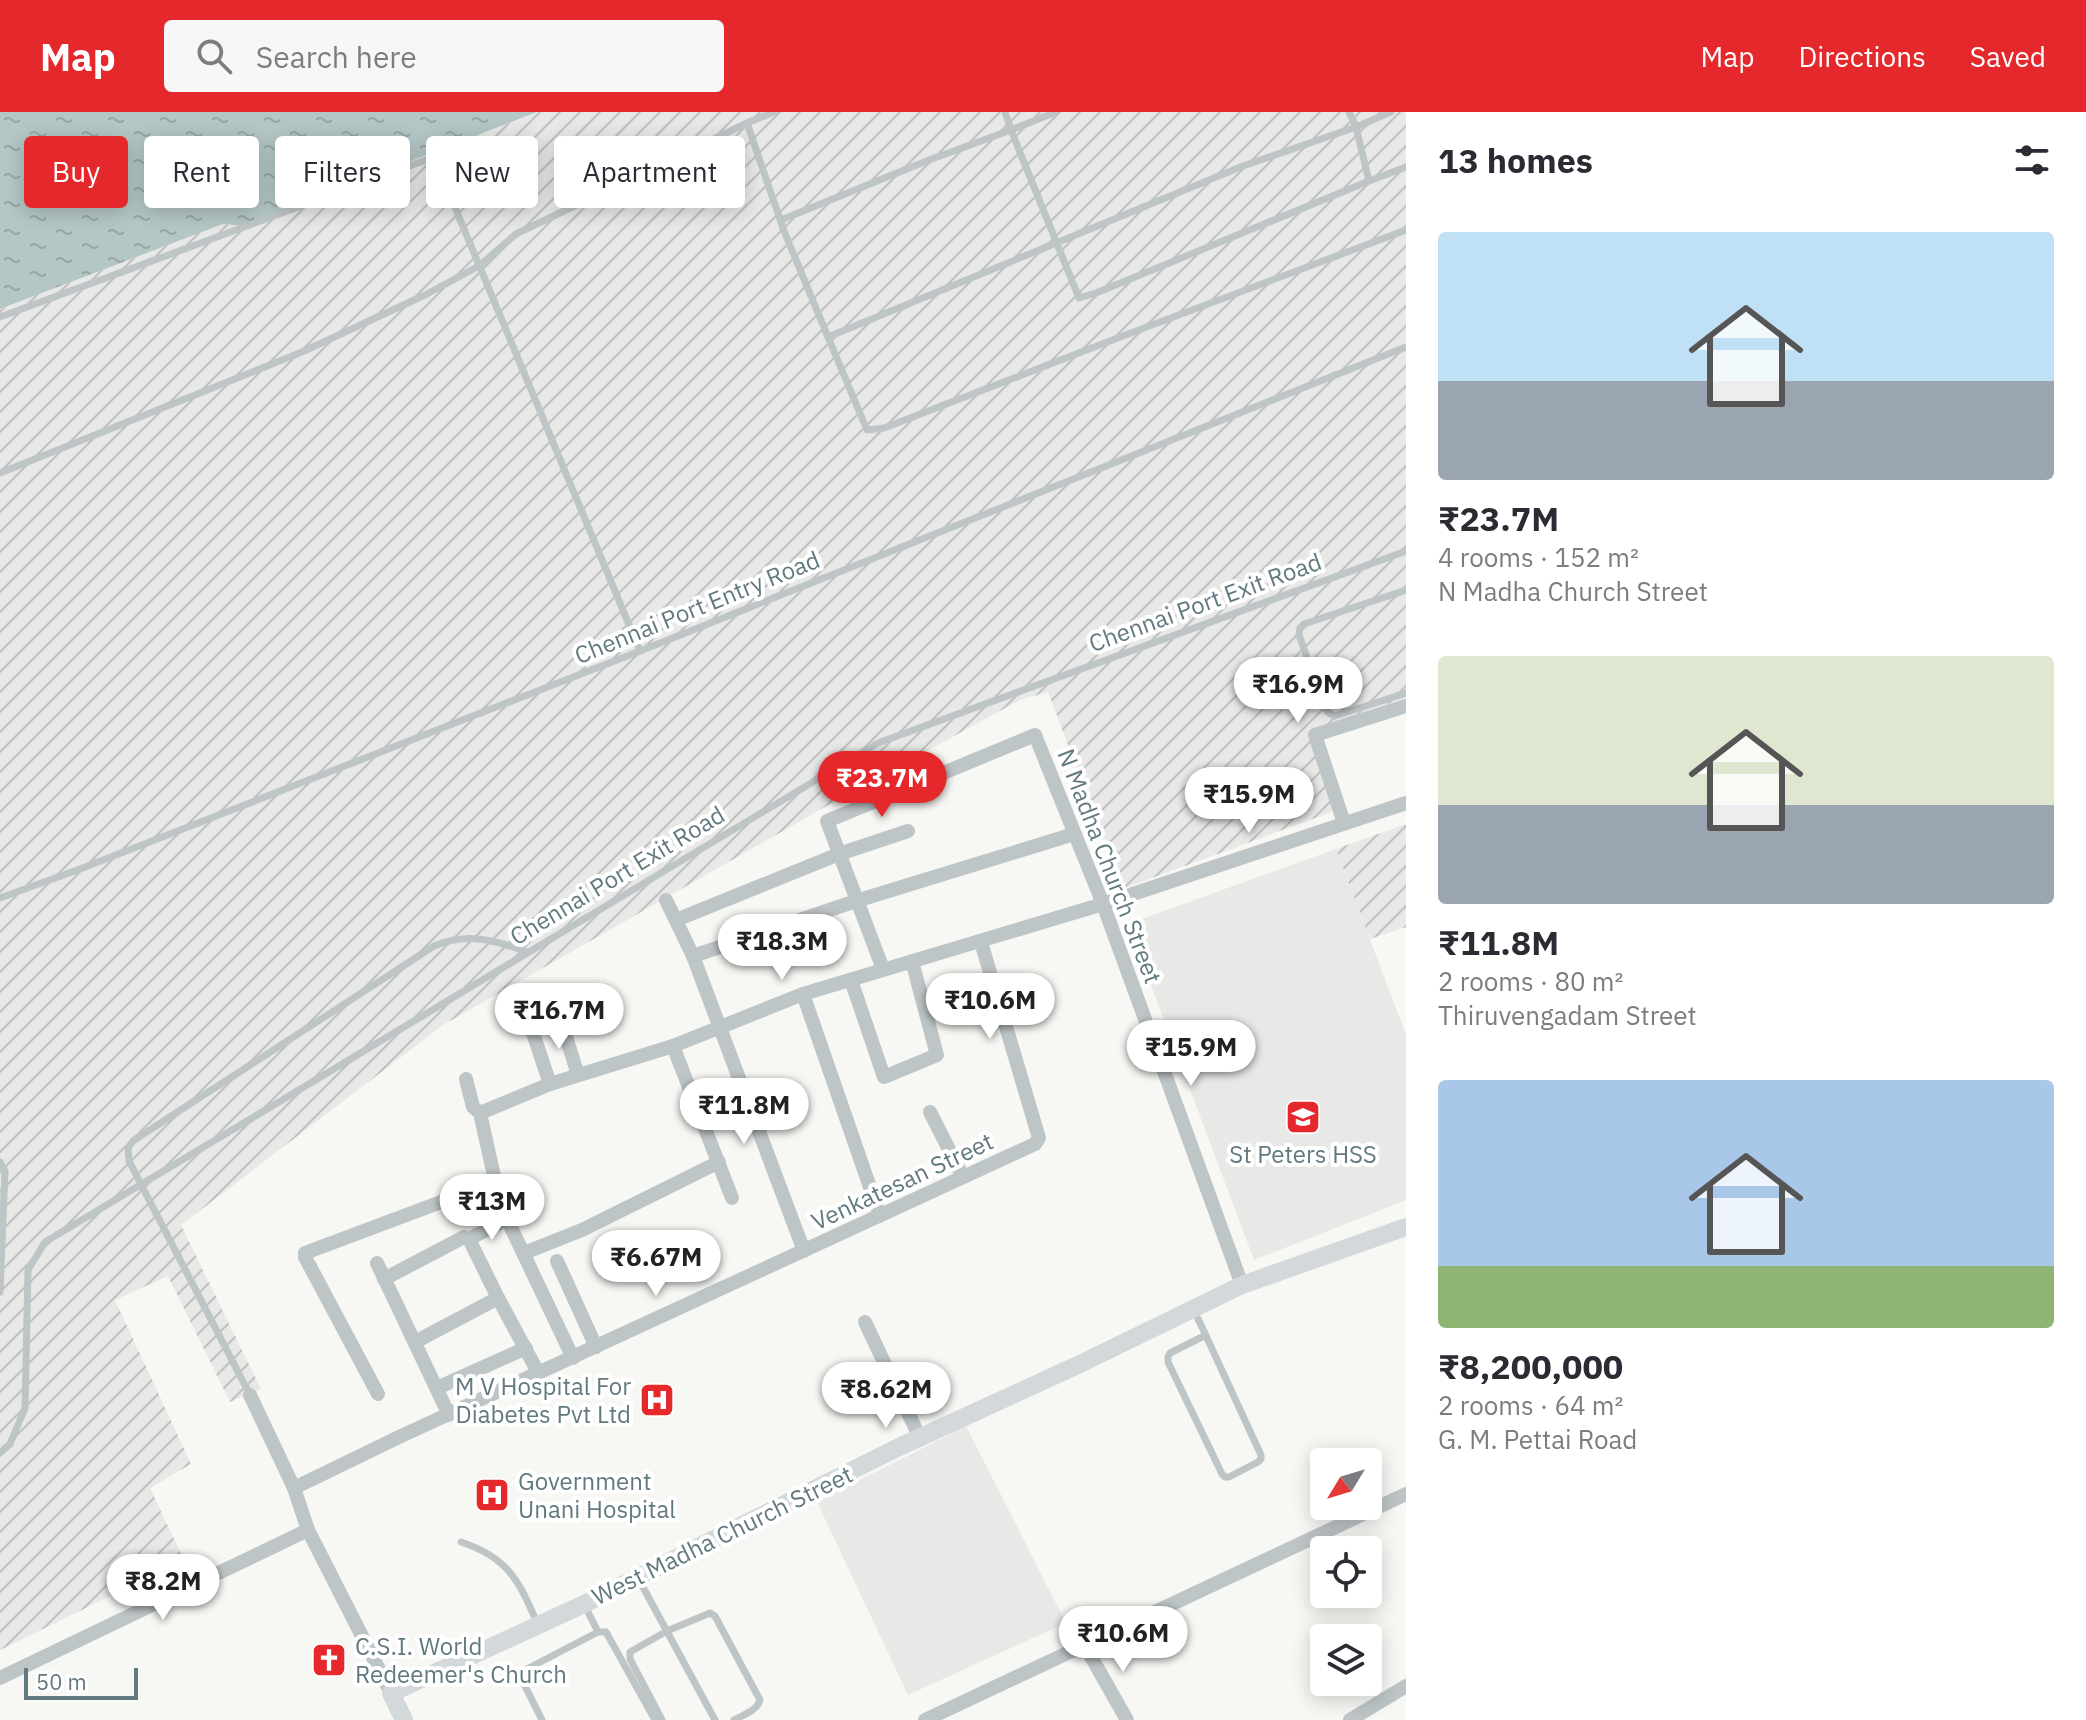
<!DOCTYPE html>
<meta charset="utf-8">
<style>
body{margin:0;font-family:"IBM Plex Sans",sans-serif;background:#f7f7f7;color:#2b2b33;height:100vh;display:flex;flex-direction:column;font-size:30px;white-space:nowrap}
*{box-sizing:border-box;margin:0}
p{font-size:26px;color:#7c7c81}
.icon{flex:none;width:44px;height:44px;fill:none;stroke:currentColor;stroke-width:2;stroke-linecap:round;stroke-linejoin:round}
.map{position:relative;flex:1;overflow:hidden}
.side{display:flex;flex-direction:column;background:#fff;width:680px}
.side>*{flex:none}
.hud{position:absolute;left:24px;top:24px;width:760px;height:72px;display:flex;gap:16px}
.needle{width:52px;rotate:232deg}
.buttons{position:absolute;left:1310px;top:1336px;display:grid;gap:16px}
.buttons a{display:grid;place-items:center;width:72px;height:72px;border-radius:8px;background:#fff;box-shadow:0 4px 20px #0003;font-size:40px}
.scale{position:absolute;left:24px;bottom:20px;width:114px;box-sizing:border-box;padding-left:8px;border:4px solid #627a7f;border-top:0;font-size:22px;line-height:28px;white-space:nowrap;color:#627a7f;-webkit-text-stroke:6px #fff;paint-order:stroke}
.price{position:absolute;translate:-50% -68px;padding:0 18px;border-radius:28px;background:#fff;color:#222;font-size:26px;line-height:52px;filter:drop-shadow(0 2px 4px #0008)}
.price::after{content:'';position:absolute;left:50%;top:48px;width:24px;height:18px;margin-left:-12px;background:inherit;clip-path:polygon(0 0,100% 0,50% 100%)}
.price.selected{background:#e4282b;color:#fff}
ul{padding:0;list-style:none}
li{display:grid;align-content:center;gap:16px;height:424px;padding:0 32px}
li span{display:grid;place-items:center;height:248px;border-radius:8px;color:#555}
li>.icon{margin-inline-start:auto}
span .icon{width:144px;height:144px;fill:#fffc;stroke-width:1}
li b{font-size:34px}
h2{display:flex;justify-content:space-between;align-items:center;height:96px;padding:0 32px;font-size:34px}
.chip{padding:0 28px;border-radius:8px;background:#fff;box-shadow:0 4px 20px #0003;font-size:28px;line-height:72px}
.chip.selected{background:#e4282b;color:#fff}
header{display:flex;align-items:center;gap:48px;box-sizing:border-box;height:112px;padding:0 40px;background:#e4282b;color:#fff}
header strong{font-size:38px}
nav{display:flex;gap:44px;margin-inline-start:auto;font-size:28px}
.search{width:560px;height:72px;background:#f7f7f7;display:flex;align-items:center;gap:20px;box-sizing:border-box;padding:0 28px;border-radius:8px;color:#7c7c81;font-size:30px}
main{display:flex;flex:1;min-height:0}
.map>svg:first-child{display:block}
.built{fill:#e8e8e7}
.industrial{fill:url(#industrial-furrows)}
.water{fill:url(#water-ripples)}
.lines{fill:none;stroke-linecap:round;stroke-linejoin:round}
.lane{stroke:#bec5c7;stroke-width:7}
.street{stroke:#bec5c7;stroke-width:14}
.secondary{stroke:#d3d9db;stroke-width:18}
.labels{text-anchor:middle;dominant-baseline:central;stroke-width:8;stroke-linejoin:round;paint-order:stroke}
.street-label{font-size:24px;fill:#627a7f;stroke:#fff}
.poi-label{font-size:24px;fill:#627a7f;stroke:#fff;text-anchor:start}
</style>
<header>
<strong>Map</strong>
<div class="search"><svg class="icon" aria-label="search" viewBox="0 0 24 24"><circle cx="10" cy="10" r="6"/><path d="M15 15l6 6"/></svg>Search here</div>
<nav><a>Map</a><a>Directions</a><a>Saved</a></nav>
</header>
<main>
<div class="map">
<svg width="1406" height="1608" viewBox="0 0 1406 1608">
<defs>
<pattern id="industrial-furrows" width="10" height="10" patternUnits="userSpaceOnUse" patternTransform="scale(2)"><rect width="10" height="10" fill="#e8e8e7"/><path d="M-1 1l2-2M0 10L10 0M9 11l2-2" fill="none" stroke="#bfc1c0"/></pattern>
<pattern id="water-ripples" width="26" height="14" patternUnits="userSpaceOnUse" patternTransform="scale(2)"><rect width="26" height="14" fill="#b4c6c6"/><path d="M2 4q2-2 4 0t4 0M15 11q2-2 4 0t4 0" fill="none" stroke="#96a6a6"/></pattern>
</defs>
<rect width="100%" height="100%" fill="#f7f7f4"/>
<g class="built">
<path d="M1336 737 1406 923V1088L1254 1148 1128 812Z"/>
<path d="M966 1314 1066 1511 908 1583 817 1390Z"/>
</g>
<g class="industrial">
<path d="M537 0H1406V586L1310 618 1337 698 1122 777 1048 580 1020 588 832 691 443 913 181 1113 261 1277 230 1290 168 1164 115 1188 191 1352 150 1376 184 1448 0 1538V197L223 112 244 114Z"/>
<path d="M1406 712V815L1370 827 1336 737Z"/>
</g>
<path class="water" d="M0 0H537L244 114 223 112 0 197Z"/>
<g class="lines">
<g class="lane">
<path d="M1056 0 1011 18 1079 186 1096 181 1369 69"/>
<path d="M1349 0 1356 15 1391 0"/>
<path d="M747 11 784 119 828 225"/>
<path d="M1406 55 1369 69 1356 15 1243 54 828 225 867 318 884 316 1128 222 1406 118"/>
<path d="M781 108 929 48 1011 18 1005 0"/>
<path d="M0 205 434 45 640 539"/>
<path d="M0 361 302 240 425 183 479 154 516 122 747 11 774 0"/>
<path d="M1406 478 1304 512 1300 516 1299 523 1325 596 1329 601 1335 604 1406 581"/>
<path d="M0 786 80 757 640 539 1406 235"/>
<path d="M0 1050 5 1059 0 1180"/>
<path d="M1194 1199 1201 1213 1261 1343V1347L1258 1350 1229 1365H1225L1222 1362 1168 1250V1245L1170 1241 1206 1223"/>
<path d="M250 1283 129 1049 128 1036 133 1029 142 1023 434 834C467 820 495 828 527 840"/>
<path d="M0 1341 10 1332 25 1296 28 1158 45 1130 878 631 1406 439"/>
<path d="M461 1430C507 1445 519 1468 537 1511"/>
<path d="M638 1466 715 1608"/>
<path d="M585 1494 598 1520"/>
<path d="M542 1608 523 1570 522 1564 525 1558 598 1520H606L655 1608"/>
<path d="M662 1608 630 1547V1540L667 1519 710 1501 715 1504 760 1588C757 1599 743 1603 734 1608"/>
</g>
<g class="street">
<path d="M1344 711 1315 623 1406 594"/>
<path d="M666 788 693 844 804 1139"/>
<path d="M676 808 839 742 908 719"/>
<path d="M693 844 856 789 1074 722"/>
<path d="M883 857 827 709 1035 623 1103 792 1242 1173"/>
<path d="M851 868 884 965 937 943 912 849"/>
<path d="M803 882 880 1104"/>
<path d="M532 918 550 972"/>
<path d="M564 918 578 963"/>
<path d="M673 934 732 1086"/>
<path d="M466 967 473 995 480 1001 496 1073 507 1107 573 1246"/>
<path d="M930 1000 963 1065"/>
<path d="M480 1001 550 972 673 934 803 882 1103 792 1406 691"/>
<path d="M469 1127 507 1107"/>
<path d="M524 1141 582 1118 719 1050"/>
<path d="M557 1149 596 1235"/>
<path d="M377 1151 449 1303"/>
<path d="M384 1167 464 1125 469 1127 498 1186 539 1262"/>
<path d="M865 1210 920 1326"/>
<path d="M415 1230 498 1186"/>
<path d="M437 1276 526 1236"/>
<path d="M378 1282 305 1145V1141L465 1081 496 1073"/>
<path d="M250 1283 294 1376 308 1418 391 1581"/>
<path d="M294 1376 399 1325 1035 1032 1039 1026 981 830"/>
<path d="M1085 1534 1127 1608"/>
<path d="M0 1566 308 1418"/>
<path d="M925 1608 1406 1382"/>
<path d="M1350 1608 1406 1574"/>
</g>
<path class="secondary" d="M404 1608 391 1581 584 1492 897 1336 1082 1251 1242 1173 1406 1115"/>
</g>
<defs>
<g id="school-square" transform="scale(1.8)"><rect x="-9" y="-9" width="18" height="18" rx="4" fill="#e4282b" stroke="#fff"/><path d="M0-5L7-2L0 1L-7-2ZM-4 1L0 2.5L4 1V4Q0 6-4 4Z" fill="#fff"/></g>
<g id="hospital-square" transform="scale(1.8)"><rect x="-9" y="-9" width="18" height="18" rx="4" fill="#e4282b" stroke="#fff"/><path d="M-5-5h3v3.5h4V-5h3V5h-3V1.5h-4V5h-3Z" fill="#fff"/></g>
<g id="church-square" transform="scale(1.8)"><rect x="-9" y="-9" width="18" height="18" rx="4" fill="#e4282b" stroke="#fff"/><path d="M-1.2-6h2.4v3.5h3.3v2.4h-3.3V6h-2.4V-.1h-3.3v-2.4h3.3Z" fill="#fff"/></g>
</defs>
<g fill-rule="evenodd">
<use href="#school-square" x="1303" y="1005"/>
<use href="#hospital-square" x="657" y="1288"/>
<use href="#hospital-square" x="492" y="1383"/>
<use href="#church-square" x="329" y="1548"/>
</g>
<g class="labels">
<g class="street-label">
<text transform="translate(1205 490) rotate(-20)">Chennai Port Exit Road</text>
<text transform="translate(697 495) rotate(-22)">Chennai Port Entry Road</text>
<text transform="translate(1110 754) rotate(69)">N Madha Church Street</text>
<text transform="translate(617 763) rotate(-31)">Chennai Port Exit Road</text>
<text transform="translate(902 1069) rotate(-25)">Venkatesan Street</text>
<text transform="translate(722 1423) rotate(-26)">West Madha Church Street</text>
</g>
<g class="poi-label">
<text x="1303" y="1042" text-anchor="middle">St Peters HSS</text>
<text x="631" y="1274" text-anchor="end">M V Hospital For<tspan x="631" dy="28">Diabetes Pvt Ltd</tspan></text>
<text x="518" y="1369">Government<tspan x="518" dy="28">Unani Hospital</tspan></text>
<text x="355" y="1534">C.S.I. World<tspan x="355" dy="28">Redeemer's Church</tspan></text>
</g>
</g>
</svg>
<div class="buttons">
<a><svg class="needle" viewBox="-14 -14 28 28"><path d="M0-13l5 13h-10z" fill="#e53935"/><path d="M0 13l5-13h-10z" fill="#7c7c81"/></svg></a>
<a><svg class="icon" aria-label="locate" viewBox="0 0 24 24"><circle cx="12" cy="12" r="6"/><path d="M12 2v4M12 18v4M2 12h4M18 12h4"/></svg></a>
<a><svg class="icon" aria-label="layers" viewBox="0 0 24 24"><path d="M12 4l9 5-9 5-9-5zM3 14l9 5 9-5"/></svg></a>
</div>
<div class="scale">50 m</div>
<b class="price" style="left:1298px;top:613px">₹16.9M</b>
<b class="price selected" style="left:882px;top:707px">₹23.7M</b>
<b class="price" style="left:1249px;top:723px">₹15.9M</b>
<b class="price" style="left:782px;top:870px">₹18.3M</b>
<b class="price" style="left:990px;top:929px">₹10.6M</b>
<b class="price" style="left:559px;top:939px">₹16.7M</b>
<b class="price" style="left:1191px;top:976px">₹15.9M</b>
<b class="price" style="left:744px;top:1034px">₹11.8M</b>
<b class="price" style="left:492px;top:1130px">₹13M</b>
<b class="price" style="left:656px;top:1186px">₹6.67M</b>
<b class="price" style="left:886px;top:1318px">₹8.62M</b>
<b class="price" style="left:163px;top:1510px">₹8.2M</b>
<b class="price" style="left:1123px;top:1562px">₹10.6M</b>
<div class="hud">
<a class="chip selected">Buy</a>
<a class="chip">Rent</a>
<a class="chip">Filters</a>
<a class="chip">New</a>
<a class="chip">Apartment</a>
</div>
</div>
<section class="side">
<h2>13 homes<svg class="icon" aria-label="filters" viewBox="0 0 24 24"><path d="M4 7h16M4 17h16"/><circle cx="9" cy="7" r="2"/><circle cx="15" cy="17" r="2"/></svg></h2>
<ul>
<li><span style="background:linear-gradient(#bfe0f5 60%,#9aa5b1 0)"><svg class="icon" aria-label="home" viewBox="0 0 24 24"><path d="M3 11l9-7 9 7M6 9v11h12V9"/></svg></span><div><b>₹23.7M</b><p>4 rooms · 152 m²</p><p>N Madha Church Street</p></div></li>
<li><span style="background:linear-gradient(#dfe7d0 60%,#9aa5b1 0)"><svg class="icon" aria-label="home" viewBox="0 0 24 24"><path d="M3 11l9-7 9 7M6 9v11h12V9"/></svg></span><div><b>₹11.8M</b><p>2 rooms · 80 m²</p><p>Thiruvengadam Street</p></div></li>
<li><span style="background:linear-gradient(#a9c7e8 75%,#8fb573 0)"><svg class="icon" aria-label="home" viewBox="0 0 24 24"><path d="M3 11l9-7 9 7M6 9v11h12V9"/></svg></span><div><b>₹8,200,000</b><p>2 rooms · 64 m²</p><p>G. M. Pettai Road</p></div></li>
</ul>
</section>
</main>
